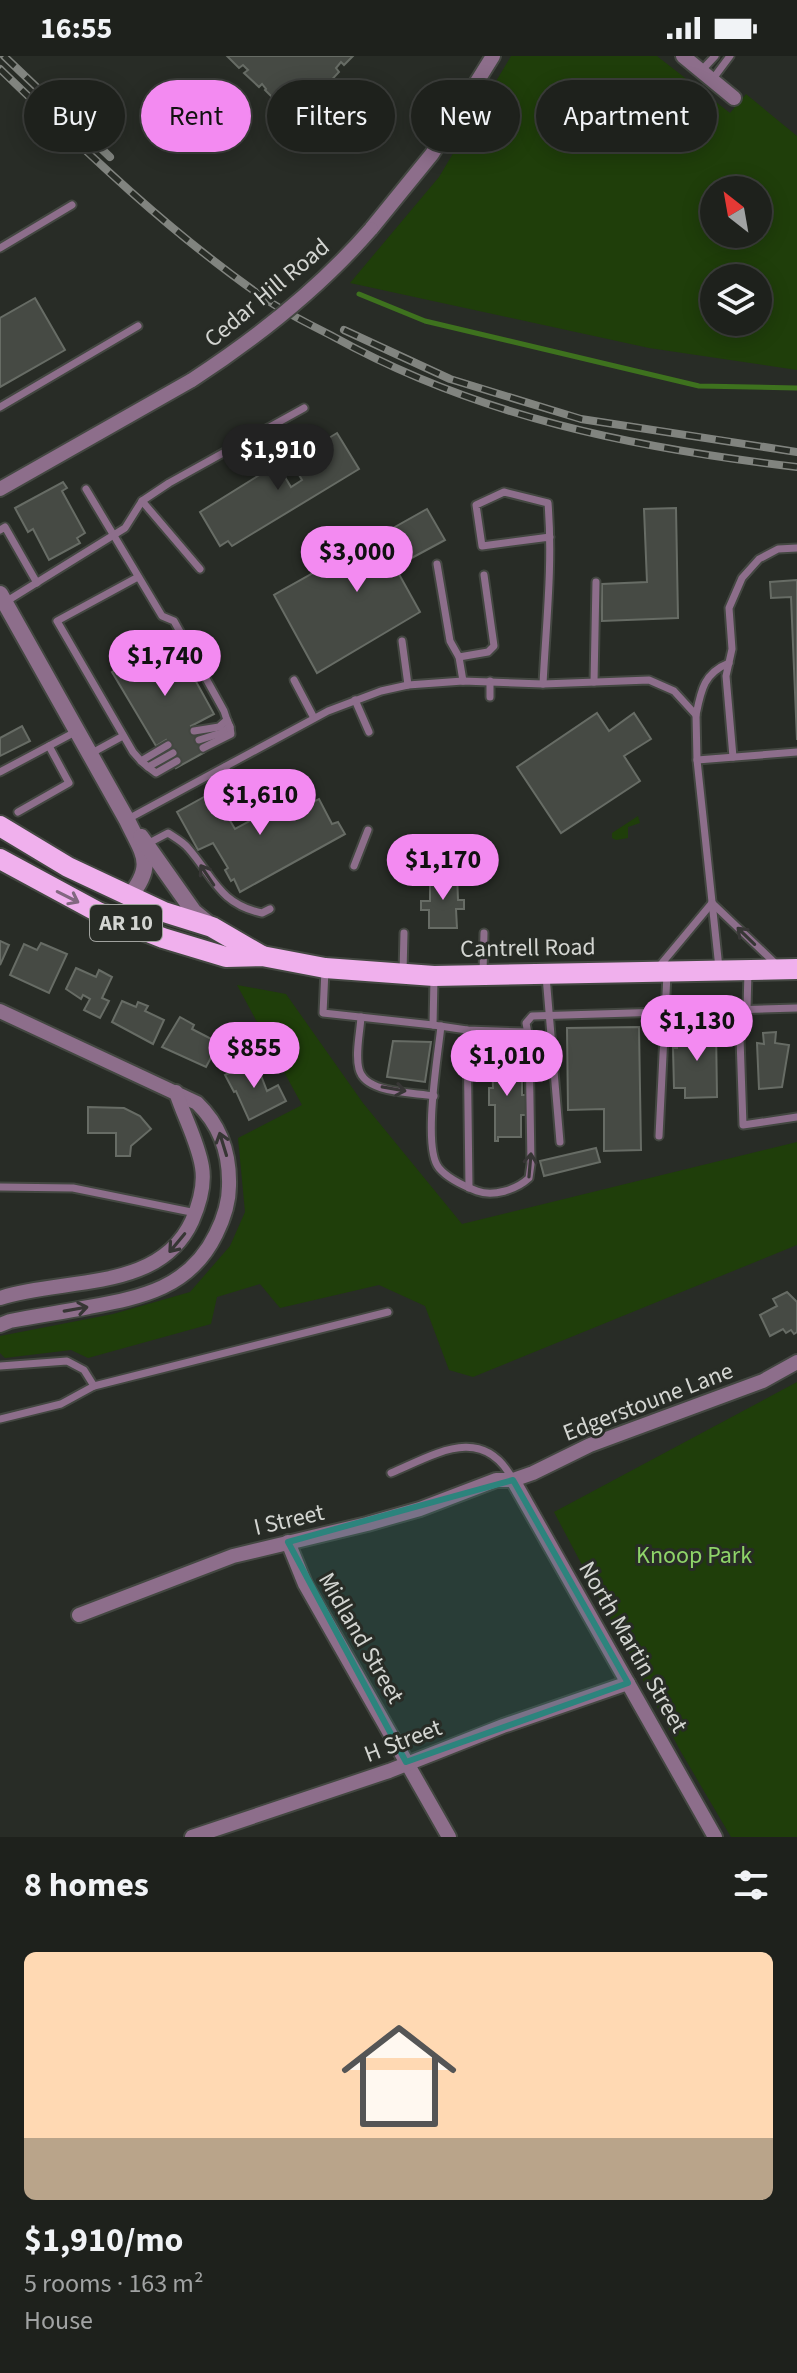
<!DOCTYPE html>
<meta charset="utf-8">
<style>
body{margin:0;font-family:"Source Sans 3",sans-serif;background:#262925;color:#f1f3f6;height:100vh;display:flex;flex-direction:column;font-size:30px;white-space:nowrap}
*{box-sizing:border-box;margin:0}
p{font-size:26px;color:#a1a3a3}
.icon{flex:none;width:44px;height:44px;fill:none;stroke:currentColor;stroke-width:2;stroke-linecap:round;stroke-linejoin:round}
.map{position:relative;height:1781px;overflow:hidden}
.panel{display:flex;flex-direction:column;background:#1e211c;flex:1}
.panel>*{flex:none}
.banner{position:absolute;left:24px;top:24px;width:750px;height:72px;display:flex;gap:16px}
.needle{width:52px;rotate:329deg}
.fabs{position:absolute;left:700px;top:120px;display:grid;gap:16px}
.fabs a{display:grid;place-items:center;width:72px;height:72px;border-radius:50%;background:#1e211c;box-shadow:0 4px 20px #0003,0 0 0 2px #3c3e3b;font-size:40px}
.price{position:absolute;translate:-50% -68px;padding:0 18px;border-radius:28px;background:#f38af1;color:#111;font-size:26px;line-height:52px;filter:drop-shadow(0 2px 4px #0008)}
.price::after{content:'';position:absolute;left:50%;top:48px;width:24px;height:18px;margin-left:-12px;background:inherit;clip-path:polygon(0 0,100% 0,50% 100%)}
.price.selected{background:#222;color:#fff}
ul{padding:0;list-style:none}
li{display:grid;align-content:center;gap:16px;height:424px;padding:0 24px}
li+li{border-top:2px solid #3c3e3b}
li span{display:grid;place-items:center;height:248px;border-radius:12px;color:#555}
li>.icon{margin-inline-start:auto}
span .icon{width:144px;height:144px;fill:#fffc;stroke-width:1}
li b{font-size:34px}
h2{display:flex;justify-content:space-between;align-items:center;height:96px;padding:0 24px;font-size:34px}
.pill{padding:0 28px;border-radius:36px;background:#1e211c;box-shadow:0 4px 20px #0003,0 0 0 2px #3c3e3b;font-size:28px;line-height:72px}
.pill.selected{background:#f38af1;color:#111}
.status{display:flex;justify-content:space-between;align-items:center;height:56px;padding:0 40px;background:#1e211c;direction:ltr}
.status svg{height:22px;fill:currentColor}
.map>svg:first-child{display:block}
.green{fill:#1f3e0a;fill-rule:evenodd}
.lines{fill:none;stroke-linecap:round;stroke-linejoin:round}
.stream{stroke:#3e721e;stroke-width:5}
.building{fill:#464a44;stroke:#676c65;stroke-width:2}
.service-casing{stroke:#434741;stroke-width:11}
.minor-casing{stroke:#434741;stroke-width:18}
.tertiary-casing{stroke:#434741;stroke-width:20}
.primary-casing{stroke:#434741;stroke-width:24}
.service{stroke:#8d6e8b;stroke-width:7}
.minor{stroke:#8d6e8b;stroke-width:14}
.tertiary{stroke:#8d6e8b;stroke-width:16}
.primary{stroke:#f0b0ed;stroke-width:20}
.rail-casing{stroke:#81847f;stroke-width:8}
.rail{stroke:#282c26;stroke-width:5;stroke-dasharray:15;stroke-linecap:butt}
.minor-bridge-casing{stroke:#434741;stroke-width:18;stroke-linecap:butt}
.minor-bridge{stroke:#8d6e8b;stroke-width:14}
.oneway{stroke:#373635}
.oneway2{stroke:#826780}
.marked{fill:#2c847d;fill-opacity:0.2;stroke:#2c847d;stroke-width:6;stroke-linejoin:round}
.labels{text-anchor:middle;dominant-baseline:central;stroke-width:6;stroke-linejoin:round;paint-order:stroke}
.shield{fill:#282c26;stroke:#a0a29e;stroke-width:2}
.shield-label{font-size:22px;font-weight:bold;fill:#d3d5d1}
.street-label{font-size:24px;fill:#d3d5d1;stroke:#282c26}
.park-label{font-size:24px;fill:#8ed469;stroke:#282c26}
</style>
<div class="status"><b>16:55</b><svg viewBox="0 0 49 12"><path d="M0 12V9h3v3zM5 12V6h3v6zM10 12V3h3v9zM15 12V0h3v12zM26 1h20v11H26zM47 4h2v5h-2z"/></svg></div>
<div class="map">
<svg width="797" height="1781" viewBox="0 0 797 1781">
<rect width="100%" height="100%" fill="#282c26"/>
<g class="green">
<path d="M511 0H657L730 57 746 38 797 80V314L649 292 350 227 439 121ZM714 134H758V178H714ZM714 222H758V266H714Z"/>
<path d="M638 760 640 767 628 771V782L616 784 612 782V777Z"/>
<path d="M237 929 286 938 363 1047 462 1168 797 1086V1189L473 1321 449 1314 425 1250 379 1229 280 1252 260 1228 217 1241 211 1268 88 1302 71 1294 5 1302 0 1297V1280L113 1258 190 1236 230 1190 245 1156 238 1082 302 1049Z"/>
<path d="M797 1326V1781H731L681 1696 554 1456Z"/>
</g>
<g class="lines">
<path class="stream" d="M359 238 425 265 699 330 797 332"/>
</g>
<g class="building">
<path d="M227 0H353L344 9 341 6 336 12 339 16 325 31 321 27 310 38 313 40 293 62 265 34 266 33 262 28 259 31 244 17 248 14 243 9 239 12Z"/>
<path d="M35 242 65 294 0 331V262Z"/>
<path d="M337 377 359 413 232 490 228 485 220 490 200 456 277 408 291 431 302 424 291 405Z"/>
<path d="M63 426 67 432 62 435 85 477 77 482 80 487 49 504 33 473 28 476 15 452Z"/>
<path d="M676 452 678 562 602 565V528L647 526 644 453Z"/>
<path d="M427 453 445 484 395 511 420 556 317 617 274 539Z"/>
<path d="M797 524V684L791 541 771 542 770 526Z"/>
<path d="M172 582 214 658 191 670 205 696 176 712 175 708 178 707 166 684 156 690 112 616 127 607 121 596 133 590 139 600Z"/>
<path d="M597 657 609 675 634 657 651 683 624 700 640 725 561 777 517 711Z"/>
<path d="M22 670 30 685 0 700V682Z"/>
<path d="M213 736 235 773 296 740 303 751 319 743 332 768 338 766 345 778 240 836 234 823 231 825 225 814 228 812 213 787 198 794 177 756Z"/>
<path d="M457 818 458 844H464V853H456L457 872H429V854H421V845H430V819Z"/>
<path d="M0 885 9 889 0 909Z"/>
<path d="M41 887 67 898 49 937 10 919 24 888 37 894Z"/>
<path d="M76 912 96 921 99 914 112 921 102 942 109 945 100 962 84 954 90 943 83 939 81 943 66 933Z"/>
<path d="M122 945 136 951 138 946 148 950 145 955 164 964 153 988 112 966Z"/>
<path d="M180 961 194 969 192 973 219 987 206 1011 162 991Z"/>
<path d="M639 971 641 1094 604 1095V1053L568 1054 567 972Z"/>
<path d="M685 972H716L717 1041 685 1042V1032H674L673 992H677V983H685Z"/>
<path d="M776 976 775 987 789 989 782 1031 759 1033 757 987 764 988 763 977Z"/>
<path d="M393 985 431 986 425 1026 387 1021Z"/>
<path d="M492 1000H515V1023H522V1039H527L528 1059H521V1081H498V1085H495V1049H489V1032H493Z"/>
<path d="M255 1004 267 1035 278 1029 286 1045 249 1064 236 1035 234 1036 225 1019Z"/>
<path d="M88 1051 124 1052 140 1060 151 1073 131 1090 130 1100H116V1077H88Z"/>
<path d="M596 1092 600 1106 544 1120 540 1105Z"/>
<path d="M787 1236 797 1246V1276L794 1278 791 1274 786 1277 783 1273 770 1280 760 1259 777 1250 773 1243Z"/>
</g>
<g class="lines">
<g class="service-casing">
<g id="service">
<path d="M701 15 715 0"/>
<path d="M712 24 730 0"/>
<path d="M0 192 72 149"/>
<path d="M0 351 138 270"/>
<path d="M86 433 162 560 174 565 224 655 227 664 219 671 194 675"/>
<path d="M142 445 200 513"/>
<path d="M0 474 5 471 37 527"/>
<path d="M437 508 450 585 459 601 463 625"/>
<path d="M138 521 57 565 133 696 141 705 168 689"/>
<path d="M7 545 125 472 142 445 169 427 304 352"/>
<path d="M402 585 408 629"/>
<path d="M459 601 488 596 494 590 484 519"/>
<path d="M294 624 314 662"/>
<path d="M594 626 596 526"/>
<path d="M543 628C546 568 553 508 548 447L504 436 476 449 482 490 550 481"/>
<path d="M490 641V625"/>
<path d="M355 644 369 676"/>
<path d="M696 659C701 634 704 617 729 607"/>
<path d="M199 684 221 677 230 671 227 664"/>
<path d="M203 692 231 678 230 671"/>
<path d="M90 698 123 680"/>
<path d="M733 701 726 620 732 593 729 552 742 522 759 503 778 493 797 492"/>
<path d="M697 704 797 696"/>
<path d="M141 705 148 711 173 697"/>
<path d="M148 711 156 717 177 705"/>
<path d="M225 711 234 730 246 738 265 733"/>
<path d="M0 716 77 675"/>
<path d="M18 756 69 727 49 690"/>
<path d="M128 763 328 655 381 635 408 629 463 625 543 628 649 624 674 635 696 659 697 704 719 912"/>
<path d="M147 788 168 777C174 781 183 786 188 792 213 820 219 848 262 857L270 853"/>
<path d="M354 810 368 774"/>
<path d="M712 847 777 909"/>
<path d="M657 913 712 847"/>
<path d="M325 914 323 957 433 969"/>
<path d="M403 916 404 877"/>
<path d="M483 917 484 877"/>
<path d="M546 920 560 1086"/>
<path d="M434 923 433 969 467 974 526 976"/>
<path d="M739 953 743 1069 797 1061"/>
<path d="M747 953 748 915"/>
<path d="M361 961C360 977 355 998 359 1013 365 1038 413 1036 434 1040"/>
<path d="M441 970C438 999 422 1092 439 1112 448 1123 464 1130 477 1135 493 1141 516 1134 529 1122L531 1108 529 983 526 967 532 960 797 952"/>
<path d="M467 974 469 1132"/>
<path d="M659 1080 667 918"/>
<path d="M0 1131 73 1132 196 1157"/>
<path d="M0 1310 67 1305 84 1314 94 1330 388 1256"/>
<path d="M0 1363 61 1348 94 1330"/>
<path d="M391 1417C436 1398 483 1367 513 1424"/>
</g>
</g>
<g class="minor-casing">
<g id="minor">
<path d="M683 0 734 42"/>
<path d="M371 173 432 98 493 0"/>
<path d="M0 433 192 324"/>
<path d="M0 955 197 1047C221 1070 230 1098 229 1130 229 1146 223 1164 216 1178 190 1232 142 1241 89 1251 63 1256 36 1260 10 1265L0 1269"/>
<path d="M0 1242C63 1221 159 1237 192 1165 199 1149 205 1129 202 1111 198 1086 184 1061 176 1036"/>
<path d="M513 1424 715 1781"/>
<path d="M288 1486 305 1528 449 1781"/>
<path d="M79 1559 233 1500 367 1468 420 1453 496 1424H513L533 1417 590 1389 763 1325 797 1306"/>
<path d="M192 1781 389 1715 503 1670 628 1627"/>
</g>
</g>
<g class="tertiary-casing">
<g id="tertiary">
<path d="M0 538 127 764C143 798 156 808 129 841"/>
<path d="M141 781 194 856 210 869"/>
</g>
</g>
<g class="primary-casing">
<g id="primary">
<path d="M0 770 68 811 164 856 212 871 262 900"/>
<path d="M0 803 98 856 163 882 226 901 262 900 325 912 434 920 797 913"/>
</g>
</g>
<use href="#service" class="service"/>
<use href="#minor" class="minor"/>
<use href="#tertiary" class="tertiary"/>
<use href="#primary" class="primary"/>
<g class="rail-casing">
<g id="rail">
<path d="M4 0 110 101"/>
<path d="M0 13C85 95 172 179 270 246 290 259 313 270 334 281 479 361 634 392 797 411"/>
<path d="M344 274 450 323 581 363 797 396"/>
</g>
</g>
<use href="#rail" class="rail"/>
<g class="minor-bridge-casing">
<path id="minor-bridge" d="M192 324C258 281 319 233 371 173"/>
</g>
<use href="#minor-bridge" class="minor-bridge"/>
</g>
<defs><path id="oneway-shaft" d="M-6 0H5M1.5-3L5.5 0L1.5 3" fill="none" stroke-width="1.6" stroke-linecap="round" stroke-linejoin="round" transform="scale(2)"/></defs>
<g class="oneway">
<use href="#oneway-shaft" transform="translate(207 819) rotate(-124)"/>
<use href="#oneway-shaft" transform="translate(746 880) rotate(-136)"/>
<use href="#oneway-shaft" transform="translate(394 1033) rotate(10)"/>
<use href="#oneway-shaft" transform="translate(223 1088) rotate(-107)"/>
<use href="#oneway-shaft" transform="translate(530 1109) rotate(-85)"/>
<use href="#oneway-shaft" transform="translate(177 1187) rotate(130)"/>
<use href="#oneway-shaft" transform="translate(76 1253) rotate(-10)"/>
</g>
<use class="oneway2" href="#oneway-shaft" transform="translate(68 841) rotate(27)"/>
<path class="marked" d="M513 1424 628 1627 406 1706 288 1486Z"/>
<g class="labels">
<rect class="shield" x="90" y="849" width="72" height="36" rx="6"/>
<g class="shield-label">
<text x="126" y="867">AR 10</text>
</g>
<g class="street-label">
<text transform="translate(267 237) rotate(-40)">Cedar Hill Road</text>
<text transform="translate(528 892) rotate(-1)">Cantrell Road</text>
<text transform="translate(648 1346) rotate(-21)">Edgerstoune Lane</text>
<text transform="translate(289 1464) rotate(-13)">I Street</text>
<text transform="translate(361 1582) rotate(60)">Midland Street</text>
<text transform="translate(633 1591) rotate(60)">North Martin Street</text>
<text transform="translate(403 1685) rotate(-21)">H Street</text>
</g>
<g class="park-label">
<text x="694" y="1499">Knoop Park</text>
</g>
</g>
</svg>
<div class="fabs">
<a><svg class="needle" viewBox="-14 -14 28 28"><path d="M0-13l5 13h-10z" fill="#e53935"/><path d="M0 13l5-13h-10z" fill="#a1a3a3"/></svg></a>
<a><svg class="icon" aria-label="layers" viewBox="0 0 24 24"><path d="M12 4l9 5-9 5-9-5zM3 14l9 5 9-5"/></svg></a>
</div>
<b class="price selected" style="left:278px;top:436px">$1,910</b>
<b class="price" style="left:357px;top:538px">$3,000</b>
<b class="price" style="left:165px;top:642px">$1,740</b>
<b class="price" style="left:260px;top:781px">$1,610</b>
<b class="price" style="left:443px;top:846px">$1,170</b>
<b class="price" style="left:697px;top:1007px">$1,130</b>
<b class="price" style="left:254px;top:1034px">$855</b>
<b class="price" style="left:507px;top:1042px">$1,010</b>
<div class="banner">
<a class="pill">Buy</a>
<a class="pill selected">Rent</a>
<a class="pill">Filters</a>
<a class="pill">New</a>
<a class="pill">Apartment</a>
</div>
</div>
<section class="panel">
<h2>8 homes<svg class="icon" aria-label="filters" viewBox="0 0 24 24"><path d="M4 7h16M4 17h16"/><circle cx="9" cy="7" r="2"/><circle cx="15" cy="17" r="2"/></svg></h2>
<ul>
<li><span style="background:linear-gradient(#ffd9b3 75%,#b9a48a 0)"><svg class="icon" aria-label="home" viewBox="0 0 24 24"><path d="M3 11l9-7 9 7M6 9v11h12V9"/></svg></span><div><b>$1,910/mo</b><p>5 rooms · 163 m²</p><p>House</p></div></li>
</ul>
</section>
